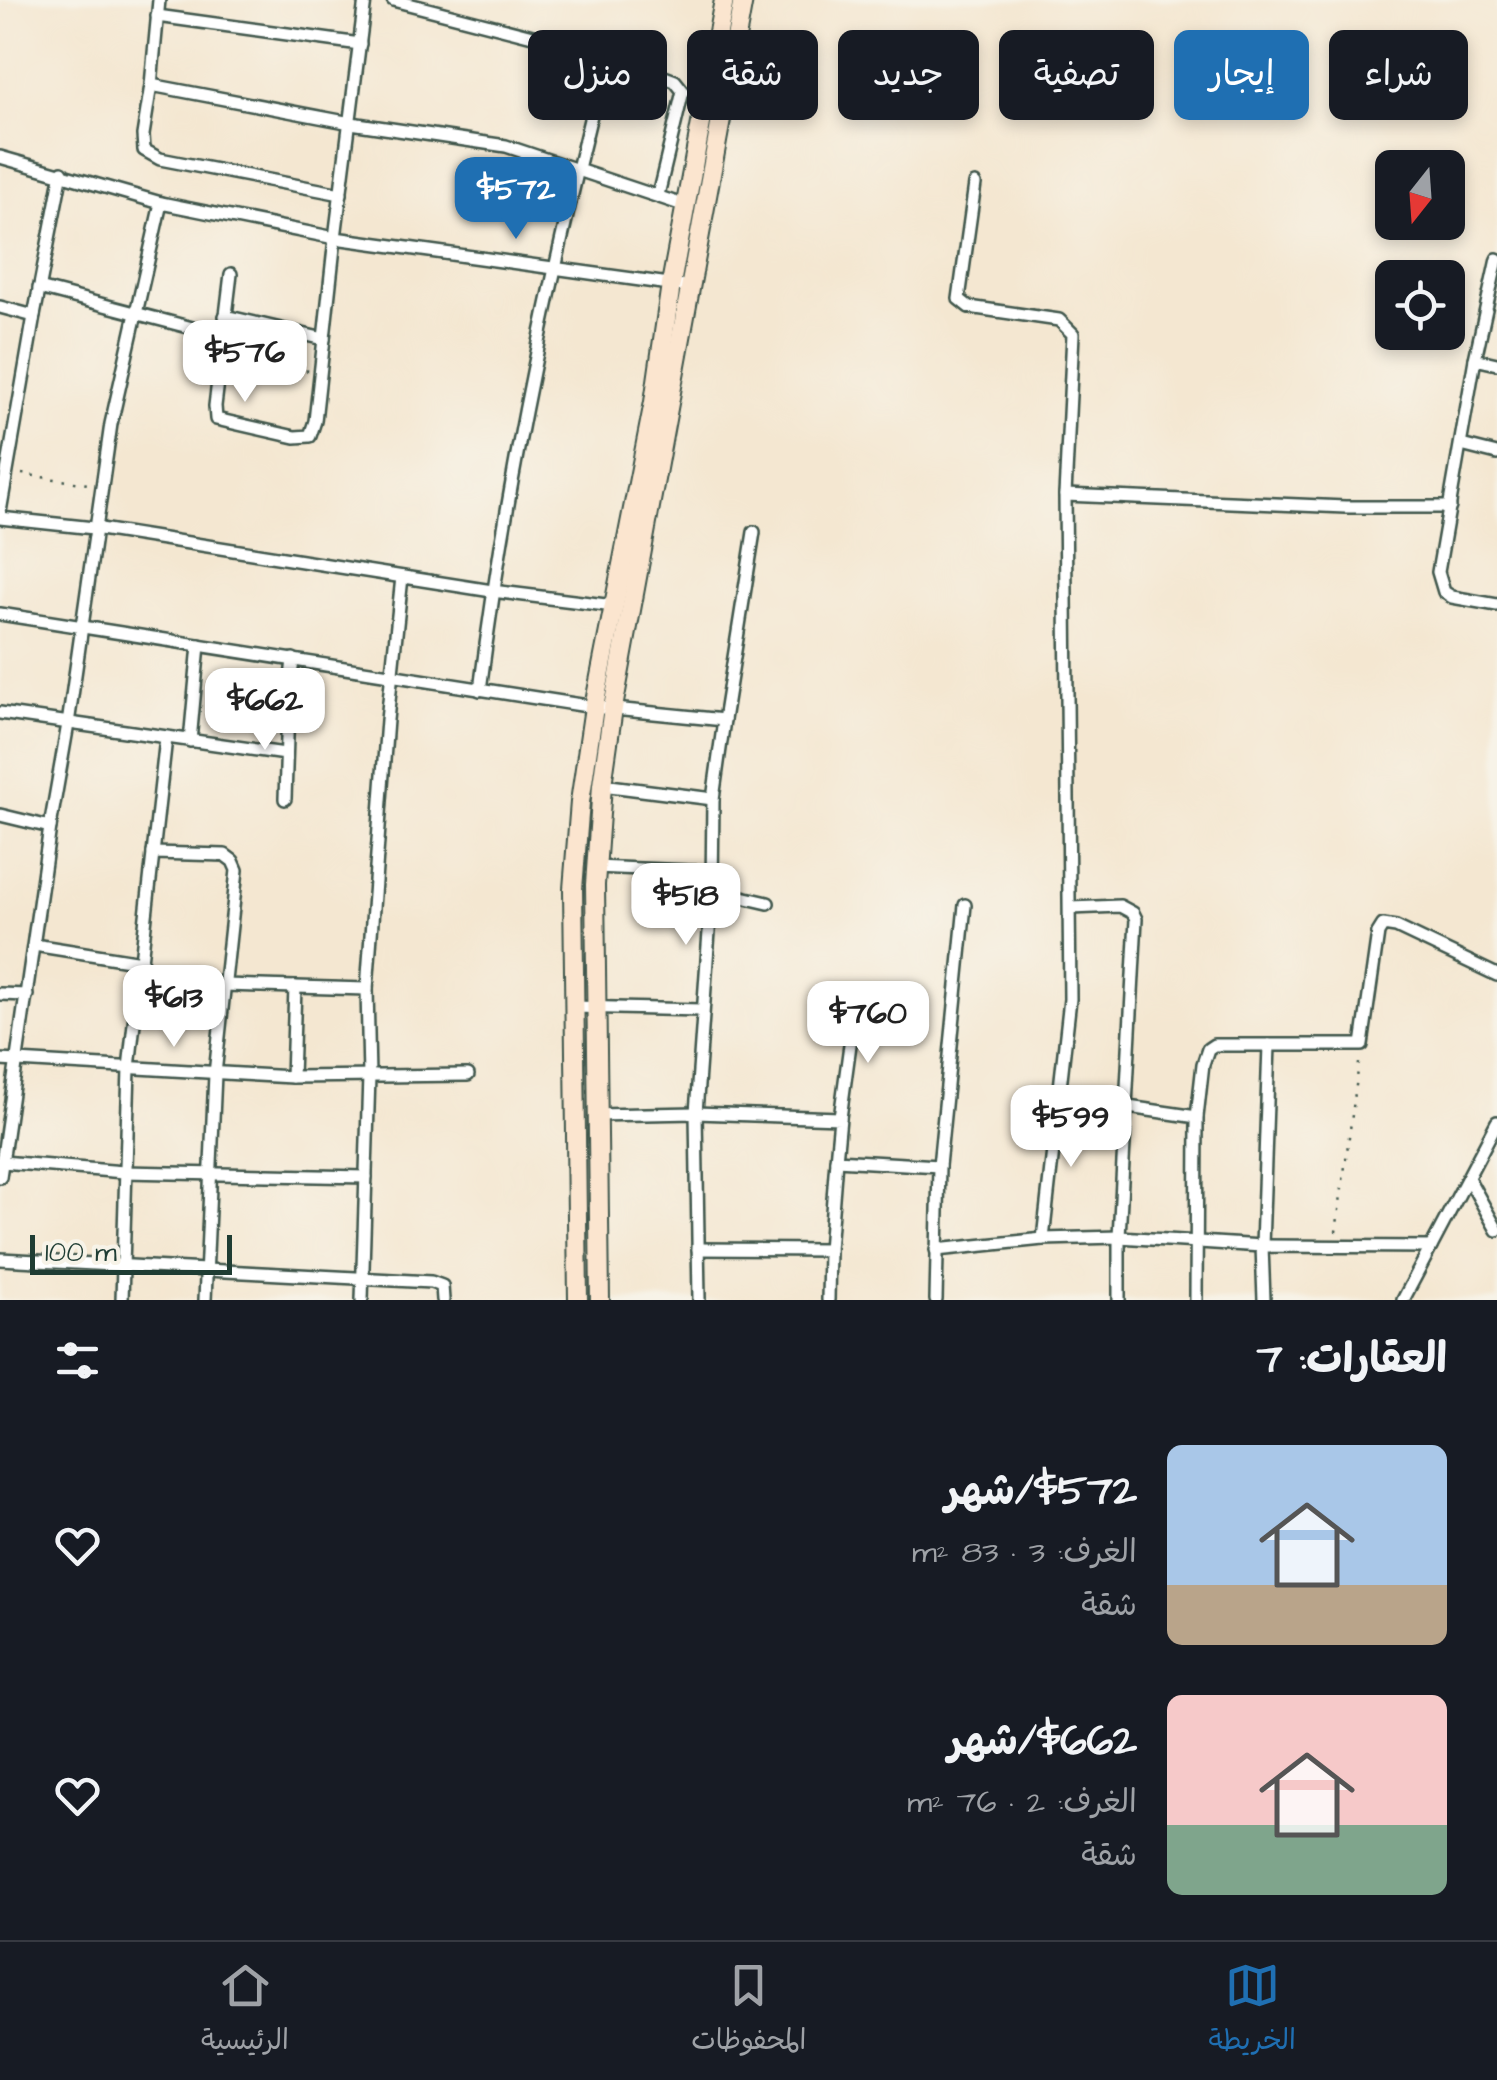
<!DOCTYPE html>
<html lang="ar">
<meta charset="utf-8">
<style>
body{margin:0;font-family:"Architects Daughter","Playpen Sans Arabic",sans-serif;background:#20242c;color:#f1f3f6;direction:rtl;height:100vh;display:flex;flex-direction:column;font-size:38px;white-space:nowrap}
*{box-sizing:border-box;margin:0}
p{font-size:32px;color:#9ea1a6}
.icon{flex:none;width:55px;height:55px;fill:none;stroke:currentColor;stroke-width:2;stroke-linecap:round;stroke-linejoin:round}
.map{position:relative;height:1300px;overflow:hidden;direction:ltr}
.sheet{display:flex;flex-direction:column;background:#171b24;flex:1}
.sheet>*{flex:none}
.guide{position:absolute;left:30px;top:30px;width:1438px;height:90px;direction:rtl;display:flex;gap:20px}
.needle{width:65px;rotate:197deg}
.fabs{position:absolute;left:1375px;top:150px;display:grid;gap:20px}
.fabs a{display:grid;place-items:center;width:90px;height:90px;border-radius:15px;background:#171b24;box-shadow:0 5px 15px #0003;font-size:50px}
.scale{position:absolute;left:30px;bottom:25px;width:202px;box-sizing:border-box;padding-left:10px;border:5px solid #1f3d34;border-top:0;font-size:28px;line-height:35px;white-space:nowrap;color:#1f3d34;-webkit-text-stroke:8px #f7f3e8;paint-order:stroke}
.price{position:absolute;translate:-50% -85px;padding:0 22px;border-radius:20px;background:#fff;color:#222;font-size:32px;line-height:65px;filter:drop-shadow(0 2px 5px #0008)}
.price::after{content:'';position:absolute;left:50%;top:60px;width:30px;height:22px;margin-left:-15px;background:inherit;clip-path:polygon(0 0,100% 0,50% 100%)}
.price.selected{background:#1f6fb2;color:#fff}
ul{padding:0;list-style:none}
li{display:flex;align-items:center;gap:30px;height:250px;padding:0 50px}
li span{display:grid;place-items:center;flex:none;width:280px;height:200px;border-radius:15px;color:#555}
li>.icon{margin-inline-start:auto}
span .icon{width:120px;height:120px;fill:#fffc;stroke-width:1}
li b{font-size:42px}
h2{display:flex;justify-content:space-between;align-items:center;height:120px;padding:0 50px;font-size:42px}
.tag{padding:0 35px;border-radius:15px;background:#171b24;box-shadow:0 5px 15px #0003;font-size:35px;line-height:90px}
.tag.selected{background:#1f6fb2;color:#fff}
.menu{display:flex;justify-content:space-around;align-items:center;height:140px;border-top:2px solid #363941;background:#171b24;font-size:28px;color:#9ea1a6}
.menu a{display:grid;justify-items:center;gap:5px}
.menu .selected{color:#1f6fb2}
.map>svg:first-child{display:block}
.lines{fill:none;stroke-linecap:round;stroke-linejoin:round}
.street-casing{stroke:#3f564c;stroke-width:16}
.secondary-casing{stroke:#3f564c;stroke-width:22}
.path{stroke:#3f564c;stroke-width:2.5;stroke-dasharray:2.5 8;stroke-linecap:butt}
.street{stroke:#fff;stroke-width:11}
.secondary{stroke:#fbe5cf;stroke-width:18}
</style>
<div class="map">
<svg width="1497" height="1300" viewBox="0 0 1497 1300">
<rect width="100%" height="100%" fill="#f7f3e8"/>
<filter id="ink" filterUnits="userSpaceOnUse"><feTurbulence type="fractalNoise" baseFrequency=".01" numOctaves="2"/><feDisplacementMap in="SourceGraphic" scale="20" xChannelSelector="R" yChannelSelector="G"/><feConvolveMatrix kernelMatrix="1 2 1 2 8 2 1 2 1" color-interpolation-filters="sRGB"/></filter>
<filter id="wash" filterUnits="userSpaceOnUse"><feTurbulence type="fractalNoise" baseFrequency=".0048" numOctaves="4" result="noise"/><feDisplacementMap in="SourceGraphic" scale="40" xChannelSelector="R" yChannelSelector="G"/><feGaussianBlur stdDeviation="2.25" result="paint"/><feColorMatrix in="noise" values="0 0 0 0 0 0 0 0 0 0 0 0 0 0 0 0 0 1.4 0 .05"/><feComposite in="paint" operator="in"/></filter>
<g filter="url(#wash)">
<rect width="100%" height="100%" fill="#f4e7d1"/>
</g>
<g filter="url(#ink)">
<g class="lines">
<g class="street-casing">
<g id="street">
<path d="M159 0 151 85 143 135 144 150 160 159 341 194"/>
<path d="M365 0 335 238 691 287"/>
<path d="M393 0 606 55C553 264 507 476 480 690"/>
<path d="M157 16 360 44"/>
<path d="M606 55 675 81 683 91 658 195"/>
<path d="M151 85 351 123 506 146 686 206"/>
<path d="M0 157 161 203 335 238 315 421 310 436 295 437 216 419 215 406 231 274"/>
<path d="M975 184 959 299 969 307 1059 320 1073 334 1065 495"/>
<path d="M1497 259 1475 359 1497 364"/>
<path d="M39 288 223 336"/>
<path d="M0 307 34 316 0 512"/>
<path d="M34 316 62 172"/>
<path d="M225 316 324 339"/>
<path d="M1475 359 1438 572 1444 592 1452 597 1497 605"/>
<path d="M1461 445 1497 454"/>
<path d="M0 518 94 528 492 591 614 606"/>
<path d="M0 614 594 707 724 720 713 799 712 890 696 1113 699 1300"/>
<path d="M0 713 285 754"/>
<path d="M724 720 754 532"/>
<path d="M190 741 199 645"/>
<path d="M602 785 713 799"/>
<path d="M285 799 288 707 293 659"/>
<path d="M0 815 50 827 0 1177"/>
<path d="M50 827 68 724 111 424 161 203"/>
<path d="M153 853 225 855 233 861 237 870 215 1074 205 1300"/>
<path d="M595 867 711 872"/>
<path d="M712 890 768 903"/>
<path d="M1071 908 1120 906 1133 913 1136 919 1119 1237V1300"/>
<path d="M34 945 141 962"/>
<path d="M224 985 367 989"/>
<path d="M0 994 27 995"/>
<path d="M573 1007 701 1010"/>
<path d="M0 1060 292 1077 468 1075"/>
<path d="M292 1077 295 987"/>
<path d="M1059 1097 1197 1117"/>
<path d="M596 1115 696 1113 840 1118 836 1160 939 1166"/>
<path d="M840 1118 855 1008"/>
<path d="M2 1162 124 1172 366 1177"/>
<path d="M1468 1178 1497 1230"/>
<path d="M1043 1239 1070 999 1065 495 1345 507H1450"/>
<path d="M698 1249 829 1250 828 1300"/>
<path d="M829 1250 836 1160"/>
<path d="M936 1250 1043 1239 1119 1237 1262 1246 1269 1045"/>
<path d="M0 1259 431 1282 442 1286 443 1300"/>
<path d="M122 1300 129 1068 166 738"/>
<path d="M362 1300 369 1076 367 989 387 720 402 577"/>
<path d="M936 1300 939 1166 965 905"/>
<path d="M1196 1300 1197 1117 1203 1064 1208 1049 1214 1045H1362L1378 933 1383 925 1396 927 1497 975"/>
<path d="M1264 1300 1262 1246 1431 1247"/>
<path d="M1403 1300 1497 1122"/>
</g>
</g>
<g class="secondary-casing">
<g id="secondary">
<path d="M578 1300 573 889 580 802 594 707 654 402 671 284 724 0"/>
<path d="M600 1300 595 885 602 785 613 708 743 0"/>
</g>
</g>
<g class="path">
<path d="M233 360 310 371"/>
<path d="M22 474 88 484"/>
<path d="M153 965 213 982"/>
<path d="M1336 1232 1360 1056"/>
</g>
<use href="#street" class="street"/>
<use href="#secondary" class="secondary"/>
</g>
</g>
</svg>
<div class="fabs">
<a><svg class="needle" viewBox="-14 -14 28 28"><path d="M0-13l5 13h-10z" fill="#e53935"/><path d="M0 13l5-13h-10z" fill="#9ea1a6"/></svg></a>
<a><svg class="icon" aria-label="locate" viewBox="0 0 24 24"><circle cx="12" cy="12" r="6"/><path d="M12 2v4M12 18v4M2 12h4M18 12h4"/></svg></a>
</div>
<div class="scale">100 m</div>
<b class="price selected" style="left:516px;top:242px">$572</b>
<b class="price" style="left:245px;top:405px">$576</b>
<b class="price" style="left:265px;top:753px">$662</b>
<b class="price" style="left:686px;top:948px">$518</b>
<b class="price" style="left:174px;top:1050px">$613</b>
<b class="price" style="left:868px;top:1066px">$760</b>
<b class="price" style="left:1071px;top:1170px">$599</b>
<div class="guide">
<a class="tag">شراء</a>
<a class="tag selected">إيجار</a>
<a class="tag">تصفية</a>
<a class="tag">جديد</a>
<a class="tag">شقة</a>
<a class="tag">منزل</a>
</div>
</div>
<section class="sheet">
<h2>العقارات: 7<svg class="icon" aria-label="filters" viewBox="0 0 24 24"><path d="M4 7h16M4 17h16"/><circle cx="9" cy="7" r="2"/><circle cx="15" cy="17" r="2"/></svg></h2>
<ul>
<li><span style="background:linear-gradient(#a9c7e8 70%,#b9a48a 0)"><svg class="icon" aria-label="home" viewBox="0 0 24 24"><path d="M3 11l9-7 9 7M6 9v11h12V9"/></svg></span><div><b>$572/شهر</b><p>الغرف: 3 · 83 m²</p><p>شقة</p></div><svg class="icon" aria-label="heart" viewBox="0 0 24 24"><path d="M12 20l-8-8c-3-5 5-10 8-4 3-6 11-1 8 4z"/></svg></li>
<li><span style="background:linear-gradient(#f6c9c9 65%,#7fa58c 0)"><svg class="icon" aria-label="home" viewBox="0 0 24 24"><path d="M3 11l9-7 9 7M6 9v11h12V9"/></svg></span><div><b>$662/شهر</b><p>الغرف: 2 · 76 m²</p><p>شقة</p></div><svg class="icon" aria-label="heart" viewBox="0 0 24 24"><path d="M12 20l-8-8c-3-5 5-10 8-4 3-6 11-1 8 4z"/></svg></li>
</ul>
</section>
<nav class="menu">
<a class="selected"><svg class="icon" aria-label="map" viewBox="0 0 24 24"><path d="M3 6l6-2 6 2 6-2v14l-6 2-6-2-6 2zM9 4v14M15 6v14"/></svg>الخريطة</a>
<a><svg class="icon" aria-label="saved" viewBox="0 0 24 24"><path d="M7 4h10v16l-5-4-5 4z"/></svg>المحفوظات</a>
<a><svg class="icon" aria-label="home" viewBox="0 0 24 24"><path d="M3 11l9-7 9 7M6 9v11h12V9"/></svg>الرئيسية</a>
</nav>
